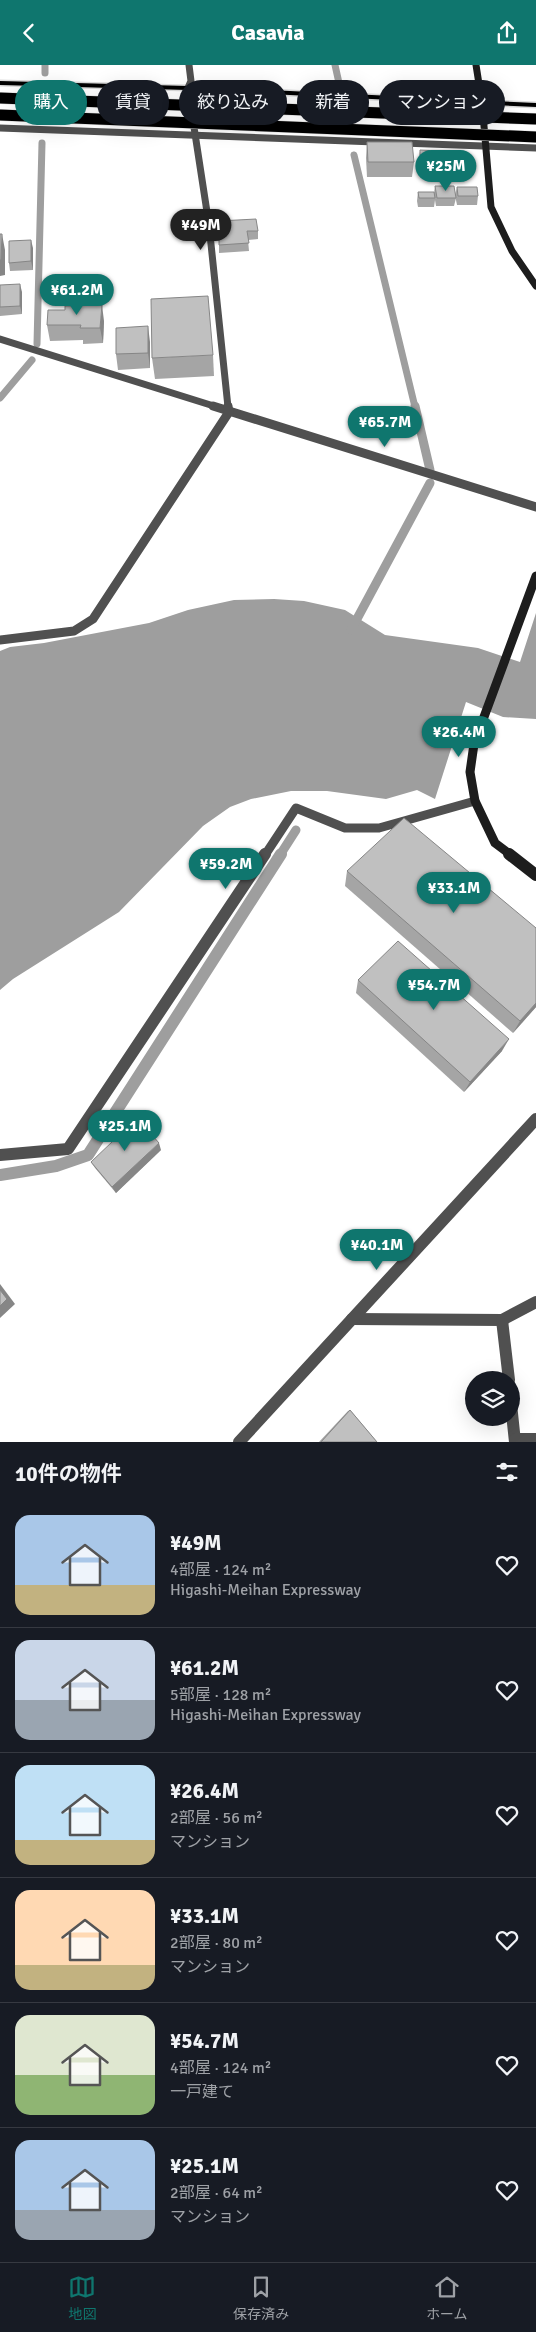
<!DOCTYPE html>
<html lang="ja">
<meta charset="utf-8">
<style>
body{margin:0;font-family:Signika,"Noto Sans JP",sans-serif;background:#242831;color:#f1f3f6;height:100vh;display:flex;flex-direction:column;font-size:19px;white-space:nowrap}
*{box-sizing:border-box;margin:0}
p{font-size:16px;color:#9ea1a6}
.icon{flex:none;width:28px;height:28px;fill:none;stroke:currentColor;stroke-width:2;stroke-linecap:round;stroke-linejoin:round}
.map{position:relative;height:1377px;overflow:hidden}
.drawer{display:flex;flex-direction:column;background:#171b24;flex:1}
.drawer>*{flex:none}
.guide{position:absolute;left:15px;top:15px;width:506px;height:45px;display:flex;gap:10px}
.fabs{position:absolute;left:465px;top:1306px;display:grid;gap:10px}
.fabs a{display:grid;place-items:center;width:55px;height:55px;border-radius:50%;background:#171b24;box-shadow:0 5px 20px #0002;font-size:25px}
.price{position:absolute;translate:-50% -42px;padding:0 11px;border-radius:18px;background:#0f766e;color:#fff;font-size:16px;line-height:32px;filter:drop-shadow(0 1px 2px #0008)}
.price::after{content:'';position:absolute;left:50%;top:30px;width:15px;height:11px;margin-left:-8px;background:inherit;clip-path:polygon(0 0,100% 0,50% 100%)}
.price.current{background:#222;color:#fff}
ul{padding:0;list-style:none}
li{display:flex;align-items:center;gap:15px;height:125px;padding:0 15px}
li+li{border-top:1px solid #363941}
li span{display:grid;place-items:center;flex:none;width:140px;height:100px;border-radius:15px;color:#555}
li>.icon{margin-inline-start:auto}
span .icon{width:60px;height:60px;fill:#fffc;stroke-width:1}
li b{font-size:21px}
h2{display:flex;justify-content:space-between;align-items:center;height:60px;padding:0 15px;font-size:21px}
.chip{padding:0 18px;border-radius:22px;background:#171b24;box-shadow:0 5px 20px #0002;font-size:18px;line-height:45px}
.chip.current{background:#0f766e;color:#fff}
header{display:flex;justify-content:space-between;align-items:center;height:65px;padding:0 15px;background:#0f766e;color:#fff;font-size:22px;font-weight:800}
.tabs{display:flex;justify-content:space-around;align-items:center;height:70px;border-top:1px solid #363941;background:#171b24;font-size:14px;color:#9ea1a6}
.tabs a{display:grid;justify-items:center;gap:2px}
.tabs .current{color:#0f766e}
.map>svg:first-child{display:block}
.water{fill:#9e9e9e}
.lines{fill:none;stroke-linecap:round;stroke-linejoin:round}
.stream-far2{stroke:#9e9e9e;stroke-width:7}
.stream-far1{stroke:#9e9e9e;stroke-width:9}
.stream{stroke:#9e9e9e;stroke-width:12}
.primary-casing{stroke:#dbdbdb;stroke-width:3}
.lane{stroke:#505050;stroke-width:12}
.street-far2{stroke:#505050;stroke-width:7}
.street-far1{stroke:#505050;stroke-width:9}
.street{stroke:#505050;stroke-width:12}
.secondary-far2{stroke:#1d1d1d;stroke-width:7}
.secondary-far1{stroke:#1d1d1d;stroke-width:9}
.secondary{stroke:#1d1d1d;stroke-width:12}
.primary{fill:#000;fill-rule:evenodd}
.highway-bridge-casing{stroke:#dbdbdb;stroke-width:12;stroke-linecap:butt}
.highway-bridge{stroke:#000;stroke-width:11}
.wall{fill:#a5a5a5}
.shaded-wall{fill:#868686}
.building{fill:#c0c0c0;stroke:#868686}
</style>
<header><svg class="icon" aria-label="back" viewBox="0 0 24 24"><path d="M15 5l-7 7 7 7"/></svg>Casavia<svg class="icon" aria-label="share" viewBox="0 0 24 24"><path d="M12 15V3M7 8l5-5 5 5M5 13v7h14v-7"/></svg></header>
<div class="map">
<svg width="536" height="1377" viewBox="0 0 536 1377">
<rect width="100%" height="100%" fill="#fff"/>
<path class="water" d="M274 534 304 536 345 545 385 570 478 583 520 597 536 548V654L503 652 466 637 435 734 417 725 386 734 327 726H291L251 734 230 742 203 761 119 847 13 914 0 925V586L10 582 44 578 149 558 188 545 234 535Z"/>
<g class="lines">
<g class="stream-far2">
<path d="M45 0V8"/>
<path d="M335 0 339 18"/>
<path d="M354 90 415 342"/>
<path d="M37 279 42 78"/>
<path d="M0 333 32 295"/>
</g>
<g class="stream-far1">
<path d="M415 341 430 405"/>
<path d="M351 565 430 418"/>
<path d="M280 790 296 765"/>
</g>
<path class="stream" d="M0 1110 56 1101 88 1090 281 789"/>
<g class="primary-casing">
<path id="primary" d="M0 16 188 21 536 38V42L188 25 0 20Z"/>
</g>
<g class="lane">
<path d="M352 1254 502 1255 509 1315"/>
<path d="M502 1255 536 1237"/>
<path d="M511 1339 515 1377"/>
<path d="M515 1374H536"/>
</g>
<g class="street-far2">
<path d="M189 0 191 16 188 23 209 160 228 342"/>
<path d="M0 63 536 83"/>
<path d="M0 274 217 342"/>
</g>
<g class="street-far1">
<path d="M213 341 536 442"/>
<path d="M0 575 74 566 93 554 229 347 228 341"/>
<path d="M265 790 296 743 345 763H379L475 736"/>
</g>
<g class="street">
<path d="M0 1090 68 1084 265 789"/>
<path d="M239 1377 536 1054"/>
</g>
<path class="secondary-far2" d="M476 0 482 38 491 142 512 186 536 221"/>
<path class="secondary-far1" d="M511 790 495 778 475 736 470 707 474 679 536 511"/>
<path class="secondary" d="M509 789 536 810"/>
<use href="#primary" class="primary"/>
<g class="highway-bridge-casing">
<g id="highway-bridge">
<path d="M0 33 536 54"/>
<path d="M0 50 536 72"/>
</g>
</g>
<use href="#highway-bridge" class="highway-bridge"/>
</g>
<g class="wall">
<path d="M367 77 414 97 412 112H367L366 93Z"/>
<path d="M420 85 439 91 438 99 419 98Z"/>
<path d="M435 121 456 133 454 141H436L435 135 434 142H418L417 136 418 127 434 128Z"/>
<path d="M457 122 478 131 477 140H457L455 130Z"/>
<path d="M219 156 258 166V174L248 175 249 186 219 188Z"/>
<path d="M33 183V205L10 206 9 198Z"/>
<path d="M0 220 22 227V249L0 251Z"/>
<path d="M104 256 103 278 83 279V275L50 276 47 260Z"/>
<path d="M150 277V303L118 305 116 289Z"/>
<path d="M213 290 214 311 155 314 152 293Z"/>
<path d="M347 806 536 863V942L513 968 345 821Z"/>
<path d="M358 915 502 986 464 1027 356 928Z"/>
<path d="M161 1085 116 1128 95 1103 91 1097Z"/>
<path d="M350 1345 377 1377H319L348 1346Z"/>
</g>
<g class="shaded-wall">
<path d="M2 169 5 185V210L0 211V195Z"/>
<path d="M31 175 33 183V205L31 196Z"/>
<path d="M20 219 22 227V249L20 241Z"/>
<path d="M102 240 104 256 103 278 100 263Z"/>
<path d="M148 261 150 277V303L148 288Z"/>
<path d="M536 938V942L513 968 520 956Z"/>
<path d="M509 974 502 986 464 1027 470 1017Z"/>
<path d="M159 1078 161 1085 116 1128 112 1122Z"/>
<path d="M0 1219 15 1239 0 1253Z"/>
</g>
<g class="building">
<path d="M367 77H412L414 97H368Z"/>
<path d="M420 85 439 86V91L420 90Z"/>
<path d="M435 121H454L456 133H437Z"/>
<path d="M457 122H477L478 131H458Z"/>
<path d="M418 127H434L435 133H419Z"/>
<path d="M256 154 258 166H247L249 178 219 180V156Z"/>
<path d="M0 169H2L1 195H0Z"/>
<path d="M31 175V196L9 198V176Z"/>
<path d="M20 219V241L0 242V220Z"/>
<path d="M208 231 213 290 152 293 151 234Z"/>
<path d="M102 240 100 263H80L81 260H47L48 245H65V241Z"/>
<path d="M148 261V288L116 289V263Z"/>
<path d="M404 753 536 863V938L520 956 347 806Z"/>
<path d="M398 876 509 974 470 1017 358 915Z"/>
<path d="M137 1053 159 1078 112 1122 91 1097Z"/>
<path d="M0 1225 7 1234 0 1241Z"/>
<path d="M350 1345 377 1377H321Z"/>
</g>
</svg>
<div class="fabs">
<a><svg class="icon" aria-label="layers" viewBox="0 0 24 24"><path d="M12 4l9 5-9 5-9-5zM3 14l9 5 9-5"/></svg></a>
</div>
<b class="price" style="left:446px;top:127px">¥25M</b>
<b class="price current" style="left:201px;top:186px">¥49M</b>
<b class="price" style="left:77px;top:251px">¥61.2M</b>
<b class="price" style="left:385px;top:383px">¥65.7M</b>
<b class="price" style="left:459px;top:693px">¥26.4M</b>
<b class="price" style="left:226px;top:825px">¥59.2M</b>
<b class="price" style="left:454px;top:849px">¥33.1M</b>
<b class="price" style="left:434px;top:946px">¥54.7M</b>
<b class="price" style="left:125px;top:1087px">¥25.1M</b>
<b class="price" style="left:377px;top:1206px">¥40.1M</b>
<div class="guide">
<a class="chip current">購入</a>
<a class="chip">賃貸</a>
<a class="chip">絞り込み</a>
<a class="chip">新着</a>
<a class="chip">マンション</a>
</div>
</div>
<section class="drawer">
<h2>10件の物件<svg class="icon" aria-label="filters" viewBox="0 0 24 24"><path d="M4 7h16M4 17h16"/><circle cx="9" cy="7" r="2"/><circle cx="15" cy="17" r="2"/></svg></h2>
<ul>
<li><span style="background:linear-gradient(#a9c7e8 70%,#c2b280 0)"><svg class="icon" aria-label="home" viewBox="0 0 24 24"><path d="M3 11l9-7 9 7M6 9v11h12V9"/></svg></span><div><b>¥49M</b><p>4部屋 · 124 m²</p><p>Higashi-Meihan Expressway</p></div><svg class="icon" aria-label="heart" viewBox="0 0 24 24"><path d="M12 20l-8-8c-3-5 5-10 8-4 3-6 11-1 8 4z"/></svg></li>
<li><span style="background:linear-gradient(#c9d6e8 60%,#9aa5b1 0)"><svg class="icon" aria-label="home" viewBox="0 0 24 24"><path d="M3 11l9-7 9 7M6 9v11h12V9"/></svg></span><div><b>¥61.2M</b><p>5部屋 · 128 m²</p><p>Higashi-Meihan Expressway</p></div><svg class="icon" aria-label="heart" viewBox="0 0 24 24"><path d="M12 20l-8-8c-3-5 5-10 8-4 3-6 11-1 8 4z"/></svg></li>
<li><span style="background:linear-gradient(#bfe0f5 75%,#c2b280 0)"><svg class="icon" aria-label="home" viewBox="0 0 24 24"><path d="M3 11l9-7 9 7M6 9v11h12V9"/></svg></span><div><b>¥26.4M</b><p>2部屋 · 56 m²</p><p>マンション</p></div><svg class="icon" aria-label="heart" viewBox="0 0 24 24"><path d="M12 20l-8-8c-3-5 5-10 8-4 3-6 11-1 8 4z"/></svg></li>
<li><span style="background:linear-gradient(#ffd9b3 75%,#c2b280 0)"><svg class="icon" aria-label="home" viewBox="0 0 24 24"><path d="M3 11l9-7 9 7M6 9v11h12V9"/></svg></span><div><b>¥33.1M</b><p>2部屋 · 80 m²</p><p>マンション</p></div><svg class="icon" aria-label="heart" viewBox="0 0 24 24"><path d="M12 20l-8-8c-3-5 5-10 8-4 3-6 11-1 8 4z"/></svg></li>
<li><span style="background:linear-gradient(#dfe7d0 60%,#8fb573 0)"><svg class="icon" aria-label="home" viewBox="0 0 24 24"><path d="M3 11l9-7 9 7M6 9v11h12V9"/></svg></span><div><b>¥54.7M</b><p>4部屋 · 124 m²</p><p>一戸建て</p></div><svg class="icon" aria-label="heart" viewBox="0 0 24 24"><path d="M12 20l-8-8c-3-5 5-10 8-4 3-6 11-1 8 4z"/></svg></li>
<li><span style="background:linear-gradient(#a9c7e8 70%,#9aa5b1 0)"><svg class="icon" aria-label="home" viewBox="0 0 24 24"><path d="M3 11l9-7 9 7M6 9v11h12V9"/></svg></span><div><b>¥25.1M</b><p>2部屋 · 64 m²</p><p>マンション</p></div><svg class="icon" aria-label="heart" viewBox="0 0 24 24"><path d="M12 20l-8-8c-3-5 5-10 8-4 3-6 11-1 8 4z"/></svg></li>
</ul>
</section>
<nav class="tabs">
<a class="current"><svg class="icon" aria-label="map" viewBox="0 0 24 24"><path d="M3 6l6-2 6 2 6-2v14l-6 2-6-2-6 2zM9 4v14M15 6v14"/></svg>地図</a>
<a><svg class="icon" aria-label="saved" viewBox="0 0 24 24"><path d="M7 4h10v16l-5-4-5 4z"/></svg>保存済み</a>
<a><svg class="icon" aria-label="home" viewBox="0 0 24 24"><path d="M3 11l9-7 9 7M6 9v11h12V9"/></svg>ホーム</a>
</nav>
